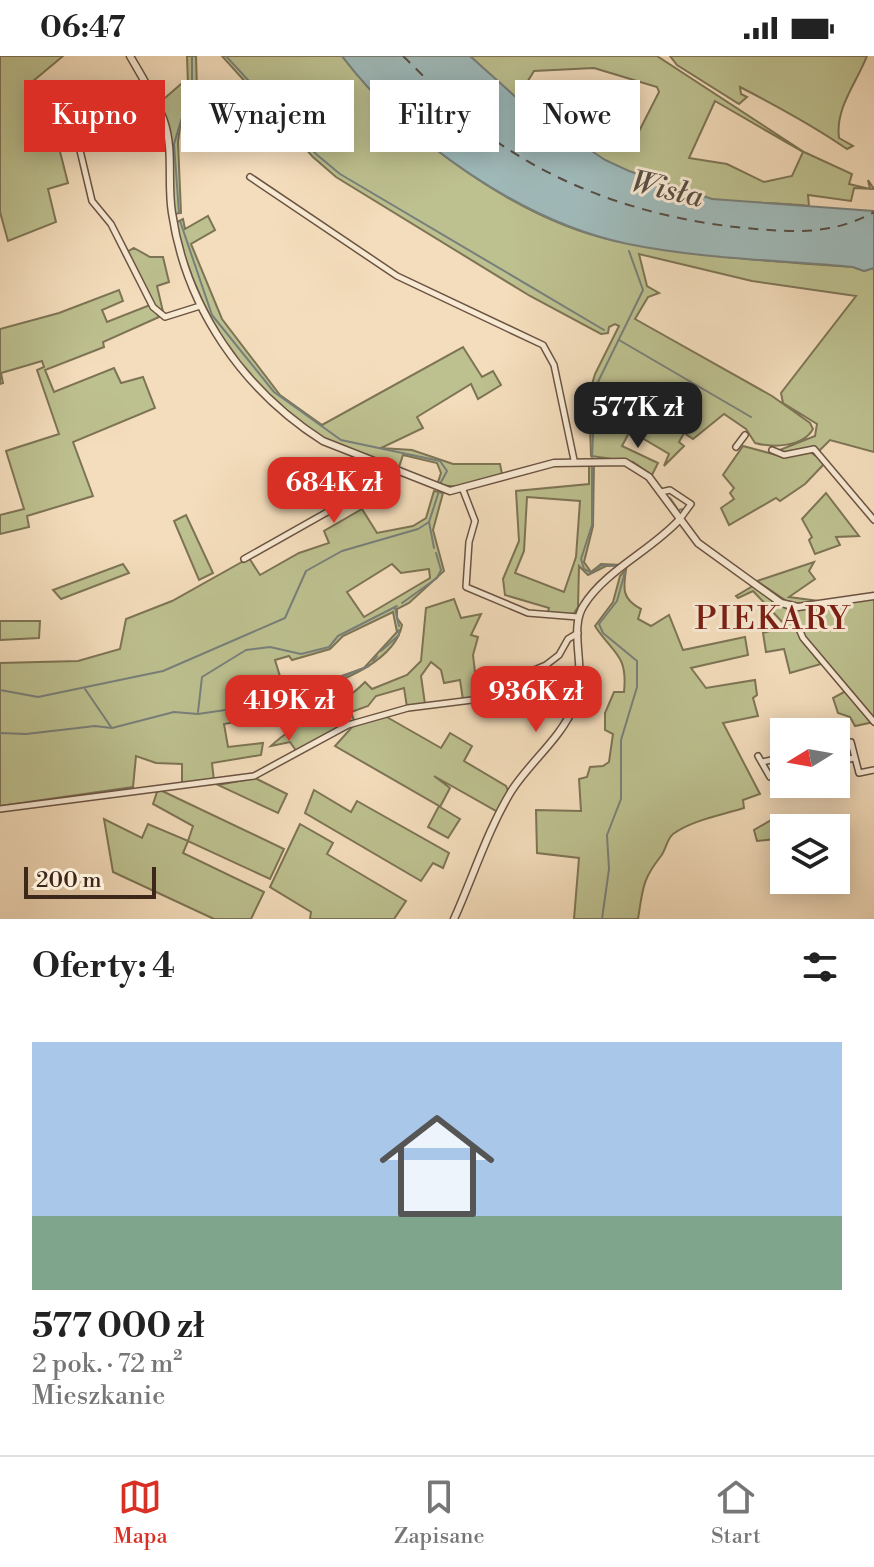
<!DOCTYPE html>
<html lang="pl">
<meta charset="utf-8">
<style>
body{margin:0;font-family:"Libre Bodoni",serif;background:#f6f6f6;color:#222;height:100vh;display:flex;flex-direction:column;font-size:30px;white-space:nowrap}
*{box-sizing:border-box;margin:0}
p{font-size:26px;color:#767676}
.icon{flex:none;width:44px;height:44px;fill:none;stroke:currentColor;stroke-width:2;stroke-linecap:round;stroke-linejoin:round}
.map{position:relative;height:863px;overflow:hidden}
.drawer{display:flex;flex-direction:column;background:#fff;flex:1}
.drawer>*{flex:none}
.guide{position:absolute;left:24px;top:24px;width:826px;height:72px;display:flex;gap:16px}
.needle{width:52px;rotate:259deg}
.buttons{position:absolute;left:770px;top:662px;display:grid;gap:16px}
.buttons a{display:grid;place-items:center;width:80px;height:80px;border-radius:0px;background:#fff;box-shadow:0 4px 20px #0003;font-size:40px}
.scale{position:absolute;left:24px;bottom:20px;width:132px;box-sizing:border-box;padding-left:8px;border:4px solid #3d271b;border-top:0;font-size:22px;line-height:28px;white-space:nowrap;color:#3d271b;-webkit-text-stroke:6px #f8e9d3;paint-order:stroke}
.price{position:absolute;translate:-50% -68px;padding:0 18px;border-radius:16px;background:#d93025;color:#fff;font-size:26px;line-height:52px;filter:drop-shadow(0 2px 4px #0008)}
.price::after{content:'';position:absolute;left:50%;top:48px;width:24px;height:18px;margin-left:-12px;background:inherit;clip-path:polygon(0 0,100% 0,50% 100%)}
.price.current{background:#222;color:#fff}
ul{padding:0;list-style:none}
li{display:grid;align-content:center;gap:16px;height:424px;padding:0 32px}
li span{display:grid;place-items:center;height:248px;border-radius:0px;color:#555}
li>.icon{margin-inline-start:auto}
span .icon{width:144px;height:144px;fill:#fffc;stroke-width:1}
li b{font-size:34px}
h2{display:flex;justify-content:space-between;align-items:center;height:96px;padding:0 32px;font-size:34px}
.pill{padding:0 28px;border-radius:0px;background:#fff;box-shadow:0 4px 20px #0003;font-size:28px;line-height:72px}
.pill.current{background:#d93025;color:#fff}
.status{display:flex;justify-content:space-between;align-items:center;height:56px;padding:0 40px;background:#fff;direction:ltr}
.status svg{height:22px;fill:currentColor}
.tabs{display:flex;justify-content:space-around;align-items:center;height:112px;border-top:2px solid #e0e0e0;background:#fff;font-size:22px;color:#767676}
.tabs a{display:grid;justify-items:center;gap:4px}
.tabs .current{color:#d93025}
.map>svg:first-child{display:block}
.green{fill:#bdc08f;stroke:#7d7455;stroke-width:2;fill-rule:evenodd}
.water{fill:#9fbaba;stroke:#787f7a;stroke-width:2}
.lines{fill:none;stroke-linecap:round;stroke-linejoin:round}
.stream{stroke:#787f7a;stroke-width:2}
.ferry{stroke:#564c43;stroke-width:2;stroke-dasharray:10 8;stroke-linecap:butt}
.minor-casing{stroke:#6b5443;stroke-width:8}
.tertiary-casing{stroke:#6b5443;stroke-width:9}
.minor{stroke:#f8e9d3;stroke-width:5}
.tertiary{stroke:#f8e9d3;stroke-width:6}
.labels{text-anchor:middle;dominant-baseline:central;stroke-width:6;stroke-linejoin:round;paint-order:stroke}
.water-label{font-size:30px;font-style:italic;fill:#564c43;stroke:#f8e9d3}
.quarter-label{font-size:32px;letter-spacing:2px;fill:#7a1f14;stroke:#f8e9d3}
</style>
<div class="status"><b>06:47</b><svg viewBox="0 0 49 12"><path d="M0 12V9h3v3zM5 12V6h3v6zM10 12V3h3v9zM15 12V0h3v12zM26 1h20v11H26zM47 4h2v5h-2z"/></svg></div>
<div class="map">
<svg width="874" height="863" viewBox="0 0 874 863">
<rect width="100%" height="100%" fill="#f4ddbc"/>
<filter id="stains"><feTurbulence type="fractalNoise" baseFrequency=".0025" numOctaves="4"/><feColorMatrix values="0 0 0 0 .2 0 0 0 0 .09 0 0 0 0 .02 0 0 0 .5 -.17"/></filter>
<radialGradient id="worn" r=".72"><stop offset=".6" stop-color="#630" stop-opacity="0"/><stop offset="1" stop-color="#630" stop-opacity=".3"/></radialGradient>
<g class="green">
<path d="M0 0H63L32 26 43 29 68 127 48 133 56 166 8 185 0 156Z"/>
<path d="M187 0H196L197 34 180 71 178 86 181 157 174 158 169 70 158 48 181 28 188 29Z"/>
<path d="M222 0H342C402 79 517 164 616 185 693 201 774 205 853 211L864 215 874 212V396L830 384 819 395 814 392 783 398 777 395 815 380 817 368 783 347 781 337 856 240 752 225 639 198 647 230 659 237 648 241 635 263 772 340 810 367 813 373C803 391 773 392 755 387L746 373 724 358 693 383 684 377 679 386 684 390 664 410 669 398 630 375 622 390 658 407 652 419 633 406 591 400 589 338 595 318 619 270 615 268 609 271 608 277 601 278 530 240 336 121 313 101Z"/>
<path d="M470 0H657L804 96 852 118 849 128 870 133 868 124 874 133 854 132 851 145 808 139 809 150C777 146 741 148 711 143 619 127 534 64 470 0ZM594 12 657 31 659 36 632 89C592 80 557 54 523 33L534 15ZM715 45 803 96 792 120 764 126 727 108 689 102Z"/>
<path d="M670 0H867C857 26 835 52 839 82L853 90 847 93C811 68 775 49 740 31L741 38 747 41 739 48 677 9Z"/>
<path d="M53 29H69L77 63 71 66 77 90 69 92Z"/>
<path d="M208 160 215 174 191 188 222 263 280 339 322 369 463 291 482 321 493 315 501 329 478 343 471 328 417 361 423 372 381 392 412 394 453 408H500L502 418 462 431 437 429 441 417 437 407 403 399 399 411C375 401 348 394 324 383 246 346 195 247 175 167L183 163 185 173Z"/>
<path d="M134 192 150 201H163L169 226 157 230 164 260 155 250 127 196Z"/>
<path d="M119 234 123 245 102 254 107 266 150 249 159 261 103 286 104 291 45 314 54 336 114 312 121 327 143 321 155 352 73 386 93 440 27 460 29 471 0 478V459L24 453 6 395 59 378 37 314 44 311 42 305 1 317 3 327 0 328V273L59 257Z"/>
<path d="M743 390 784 401 809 395 825 407 805 428 780 445 776 442 729 469 721 452 734 443 730 437 734 432 723 419Z"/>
<path d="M594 406 593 470 584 506 591 516 601 508 622 509 606 510 588 519 579 510 578 551 573 559H547L549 552 505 539 503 523 519 485 516 435 589 428V407ZM527 441 580 445 576 501 564 536 515 517 524 495Z"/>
<path d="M434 435 443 437 433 474 444 515 409 547 397 553V562L402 569C394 610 328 629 293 644L294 648 279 658 224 668 228 691 263 687 261 699 212 707 214 725 182 727V708L156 707 136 700 133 731 0 750V607L78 605 120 593 126 563 172 545 249 502 260 519 299 497 329 487 324 475 362 453 377 477 413 470 426 462ZM392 508 401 517 429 513 430 522 364 561 347 536ZM393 556 397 576 364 612 286 640 275 604 289 600 292 604 330 593 343 580Z"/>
<path d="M826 437 859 480 836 481 840 489 815 498 809 484 812 481 802 463Z"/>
<path d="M186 459 213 517 199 524 174 465Z"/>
<path d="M814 506 809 515 815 523 789 541 819 545 791 548 757 525Z"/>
<path d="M123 508 129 517 61 543 53 534Z"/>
<path d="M626 514C623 533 622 543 641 553L638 563 651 570 669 559 683 594 745 581 748 599 691 612 706 632 755 624 757 639 753 642 758 660 723 667 760 738 743 744 744 752C722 759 692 764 673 778 667 783 666 793 661 800 642 824 643 832 638 863H574L579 802 537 797 536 754 581 755 579 723 587 721 590 711 603 710 609 706 613 678 605 674V657L614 636H624C628 598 613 598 595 570L613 546 620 520Z"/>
<path d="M753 530 787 553 801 583 821 608 790 617 784 593 766 596 763 577 786 570 753 535 738 542 736 540Z"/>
<path d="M454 543 461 562 481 558 471 579 478 581 473 599 478 642 463 644 460 624 444 627 441 614 431 606 421 620 425 648 407 651 404 632 376 640 368 650 351 656 354 664 297 696 290 686 271 690C299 663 338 654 365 626L372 633 407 619 421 605 426 552Z"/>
<path d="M874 543V666L855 670 850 661 838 657 833 642 848 634 804 582 791 553Z"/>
<path d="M0 565H40L39 582 0 584Z"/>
<path d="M385 660 441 692 450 677 472 690 464 705 506 730 508 735 498 756 434 720 450 732 440 751 460 763 448 782 428 771 439 750 335 690 353 670Z"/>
<path d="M255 722 287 738 278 757 218 729Z"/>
<path d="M158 733 284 793 270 823 188 785 183 797 264 836 251 863H214L113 816 104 763 142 782 148 768 188 785 193 770 153 748Z"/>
<path d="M314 734 351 756 357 745 449 797 443 812 433 807 421 825 305 757Z"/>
<path d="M773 763 836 766V769L784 772V782L757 785 754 774Z"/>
<path d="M300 768 333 787 327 798 406 845 394 863H310L311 856 270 831Z"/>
</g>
<path class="water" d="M342 0H470L528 52 605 104 629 115 712 143 874 155V212L864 215 853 211C778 204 702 203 628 188 523 166 406 85 342 0Z"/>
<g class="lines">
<g class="stream">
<path d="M226 0 316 98 340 118 604 274"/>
<path d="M179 157 174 88 192 28V0"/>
<path d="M180 165 212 259 274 336 341 384 440 405 447 415 440 428"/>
<path d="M619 284 751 361"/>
<path d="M592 403 595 332 643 234 629 195"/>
<path d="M670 442 677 452"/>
<path d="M678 454 684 453"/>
<path d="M434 492 429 466 439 435"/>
<path d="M594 515 602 509 619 510"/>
<path d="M592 517 584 513 581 503 592 469V409"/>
<path d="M402 547 437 522 441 514 436 497"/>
<path d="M395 552 399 570"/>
<path d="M381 595 399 579V574"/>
<path d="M373 605 377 600"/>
<path d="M85 633 111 671"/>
<path d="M0 634 38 641 163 615 285 562 306 515 342 495 418 473 429 466"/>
<path d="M198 656 202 621 246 594 270 591 301 598 329 591 338 580 397 550"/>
<path d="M0 677 26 678 95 670 112 672 174 656 198 658 279 646 369 610"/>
<path d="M602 863 609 813 607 779 621 743V684L637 631V605L603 577 599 568 617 545 625 516"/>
</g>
<path class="ferry" d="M403 0C428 24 452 51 478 72 556 132 648 162 744 172 791 176 831 180 874 156"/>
<g class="minor-casing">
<g id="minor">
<path d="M78 86 92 145 111 168 153 251 165 261 200 250"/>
<path d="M250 121 397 220 543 289 554 309 574 404"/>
<path d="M736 391 745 379"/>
<path d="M772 394 784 399 814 393 874 464"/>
<path d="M463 434 475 465 469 486 466 531 528 557 578 561"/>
<path d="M661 436 670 434 691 448 680 463"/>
<path d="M244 503 400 415"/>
<path d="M789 550 803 582 874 666"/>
<path d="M836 689 851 686 859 717 874 714"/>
<path d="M758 700 770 721 784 718"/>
<path d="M762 706 784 701"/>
<path d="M836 706 854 702"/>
<path d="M0 753 254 720 348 669 408 652 480 643 508 625 546 609 559 599 568 583 578 577"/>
</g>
</g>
<g class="tertiary-casing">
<g id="tertiary">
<path d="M130 0C142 21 156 43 164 65 174 94 167 127 172 157 186 252 243 334 323 385L450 435 554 407 625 406 649 421 698 487 781 547 798 551 874 540"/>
<path d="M454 863C473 821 488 773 512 734 531 705 561 682 574 650 589 616 567 574 584 549 606 514 652 494 680 463"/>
</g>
</g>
<use href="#minor" class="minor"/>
<use href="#tertiary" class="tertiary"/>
</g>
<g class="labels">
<g class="water-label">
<text transform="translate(667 134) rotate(13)">Wisła</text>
</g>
<g class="quarter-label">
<text x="773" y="563">PIEKARY</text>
</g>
</g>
<rect width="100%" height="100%" filter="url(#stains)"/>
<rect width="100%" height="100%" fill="url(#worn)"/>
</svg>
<div class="buttons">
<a><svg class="needle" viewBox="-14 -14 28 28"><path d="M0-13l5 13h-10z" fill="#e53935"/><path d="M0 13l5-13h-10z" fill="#767676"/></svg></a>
<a><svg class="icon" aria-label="layers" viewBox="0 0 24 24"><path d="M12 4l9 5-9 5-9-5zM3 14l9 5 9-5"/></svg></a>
</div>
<div class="scale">200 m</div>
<b class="price current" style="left:638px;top:394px">577K zł</b>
<b class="price" style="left:334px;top:469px">684K zł</b>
<b class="price" style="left:536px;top:678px">936K zł</b>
<b class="price" style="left:289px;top:687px">419K zł</b>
<div class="guide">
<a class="pill current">Kupno</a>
<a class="pill">Wynajem</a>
<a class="pill">Filtry</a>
<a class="pill">Nowe</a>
</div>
</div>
<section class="drawer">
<h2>Oferty: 4<svg class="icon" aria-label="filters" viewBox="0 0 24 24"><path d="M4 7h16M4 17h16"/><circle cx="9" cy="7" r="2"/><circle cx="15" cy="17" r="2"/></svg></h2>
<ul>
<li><span style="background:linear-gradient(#a9c7e8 70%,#7fa58c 0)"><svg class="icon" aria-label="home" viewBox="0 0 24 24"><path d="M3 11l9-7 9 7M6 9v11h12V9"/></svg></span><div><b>577 000 zł</b><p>2 pok. · 72 m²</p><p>Mieszkanie</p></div></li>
</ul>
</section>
<nav class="tabs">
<a class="current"><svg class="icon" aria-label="map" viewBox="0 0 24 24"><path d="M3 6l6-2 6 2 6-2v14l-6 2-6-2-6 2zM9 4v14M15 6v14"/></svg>Mapa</a>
<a><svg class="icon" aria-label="saved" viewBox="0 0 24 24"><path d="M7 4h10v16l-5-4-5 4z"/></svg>Zapisane</a>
<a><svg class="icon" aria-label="home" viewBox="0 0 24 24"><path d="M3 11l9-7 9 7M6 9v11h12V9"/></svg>Start</a>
</nav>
